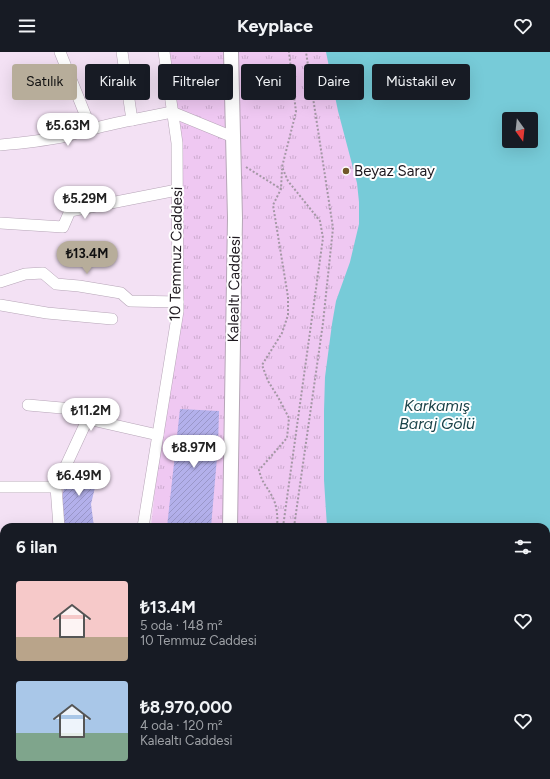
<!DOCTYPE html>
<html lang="tr">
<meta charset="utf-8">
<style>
body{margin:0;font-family:Figtree,sans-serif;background:#242831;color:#f1f3f6;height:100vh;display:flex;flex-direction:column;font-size:15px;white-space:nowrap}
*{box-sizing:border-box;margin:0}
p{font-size:13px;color:#9ea1a6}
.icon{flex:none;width:22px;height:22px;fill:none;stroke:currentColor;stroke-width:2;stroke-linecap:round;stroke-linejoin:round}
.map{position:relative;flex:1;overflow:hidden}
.side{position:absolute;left:0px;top:471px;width:550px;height:256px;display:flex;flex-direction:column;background:#171b24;border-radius:12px 12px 0 0;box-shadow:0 4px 16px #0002}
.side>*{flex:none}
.banner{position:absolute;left:12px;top:12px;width:526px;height:36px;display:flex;gap:8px}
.needle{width:26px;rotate:165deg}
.tools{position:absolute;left:502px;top:60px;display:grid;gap:8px}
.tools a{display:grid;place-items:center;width:36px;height:36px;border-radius:4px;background:#171b24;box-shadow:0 4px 16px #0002;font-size:20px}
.price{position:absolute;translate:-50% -34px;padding:0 9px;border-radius:14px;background:#fff;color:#222;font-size:13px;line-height:26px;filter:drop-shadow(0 1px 2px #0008)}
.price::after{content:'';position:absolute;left:50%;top:24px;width:12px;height:9px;margin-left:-6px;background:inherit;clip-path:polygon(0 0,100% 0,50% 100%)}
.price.on{background:#b7ad9a;color:#111}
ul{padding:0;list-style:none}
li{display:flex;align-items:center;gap:12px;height:100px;padding:0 16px}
li span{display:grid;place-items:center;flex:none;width:112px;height:80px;border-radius:4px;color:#555}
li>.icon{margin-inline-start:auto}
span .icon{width:48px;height:48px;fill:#fffc;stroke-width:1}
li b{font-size:17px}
h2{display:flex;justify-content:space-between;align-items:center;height:48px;padding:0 16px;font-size:17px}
.chip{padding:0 14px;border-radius:4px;background:#171b24;box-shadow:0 4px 16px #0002;font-size:14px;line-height:36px}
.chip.on{background:#b7ad9a;color:#111}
header{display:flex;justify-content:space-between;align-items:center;height:52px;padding:0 16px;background:#171b24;font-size:18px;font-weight:700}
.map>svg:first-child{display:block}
.park{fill:url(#park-tufts)}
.water{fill:#77cbd8;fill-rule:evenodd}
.building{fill:url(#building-hatch)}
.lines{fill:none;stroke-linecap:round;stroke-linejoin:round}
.minor-casing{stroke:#b6a5b7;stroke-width:12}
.tertiary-casing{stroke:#b6a5b7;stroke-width:16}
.path{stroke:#a497a5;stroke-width:2;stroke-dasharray:2 2;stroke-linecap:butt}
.minor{stroke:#fff;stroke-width:11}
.tertiary{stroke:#fff;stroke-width:14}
.poi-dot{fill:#705829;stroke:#fff;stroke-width:1.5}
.labels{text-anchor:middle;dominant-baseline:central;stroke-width:4;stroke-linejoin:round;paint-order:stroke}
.poi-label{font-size:15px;fill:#1e181f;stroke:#fff;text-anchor:start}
.street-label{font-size:15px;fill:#1e181f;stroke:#fff}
.water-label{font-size:16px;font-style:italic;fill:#1b4349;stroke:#fff}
</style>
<header><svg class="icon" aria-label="menu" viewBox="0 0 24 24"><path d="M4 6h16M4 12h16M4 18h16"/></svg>Keyplace<svg class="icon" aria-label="heart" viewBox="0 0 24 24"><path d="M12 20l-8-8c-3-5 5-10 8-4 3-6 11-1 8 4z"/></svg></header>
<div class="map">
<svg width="550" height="727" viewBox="0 0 550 727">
<defs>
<pattern id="park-tufts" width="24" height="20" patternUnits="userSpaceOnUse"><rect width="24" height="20" fill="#efc8f2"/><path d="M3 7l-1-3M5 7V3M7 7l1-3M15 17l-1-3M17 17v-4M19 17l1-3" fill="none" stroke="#ccabcf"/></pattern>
<pattern id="building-hatch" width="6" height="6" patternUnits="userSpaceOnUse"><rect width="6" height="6" fill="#b3b0eb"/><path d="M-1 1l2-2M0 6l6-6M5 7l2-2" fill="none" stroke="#9a97c9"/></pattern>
</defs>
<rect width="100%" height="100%" fill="#f3e1f4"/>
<g class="park">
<path d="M163 0H347L435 187 362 475H151L182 180Z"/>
<path d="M4 553V723H255L253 727H0V554Z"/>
</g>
<path class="water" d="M326 0H550V727H279L280 723H546V475H327L324 428V359L325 325 332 272 336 249 350 210 359 172V150L357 131 338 59ZM509 67H531V89H509Z"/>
<g class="building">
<path d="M180 357 219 359 218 394 211 475H167Z"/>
<path d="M69 413 99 419 91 452 94 475H63L61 450Z"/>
<path d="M50 723H82L83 727H50Z"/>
<rect x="128" y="723" width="32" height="4"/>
</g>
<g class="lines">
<g class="minor-casing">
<g id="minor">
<path d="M60 0 91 77"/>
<path d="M122 0 132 68 172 60 233 85"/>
<path d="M0 93C21 91 41 89 62 85 85 79 108 72 132 68"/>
<path d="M0 171 63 175 70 159 177 138"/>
<path d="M0 230 25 222 43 221 56 232 79 234 121 241 130 249 178 250"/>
<path d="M0 253 47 261 112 267"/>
<path d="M28 353 73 357 92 368 158 383"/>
<path d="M0 435H56"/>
<path d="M59 475 56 435 88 366"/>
<path d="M143 475 178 259 177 91 164 0"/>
<path d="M0 518 4 519"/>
</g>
</g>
<g class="tertiary-casing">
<g id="tertiary">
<path d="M230 475 235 166 231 0"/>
<path d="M0 545 4 543"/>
<path d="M184 727 185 723"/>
</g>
</g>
<g class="path">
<path d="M246 115 281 137"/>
<path d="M277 475C278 465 277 453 272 444 266 433 262 431 259 418L287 386 289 366 278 345 268 329 262 313 282 281 288 263V245L273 153 281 137 282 117"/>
<path d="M283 475 323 186 320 169 288 129 282 115 296 60 289 0"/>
<path d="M294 475 323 271 333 176 306 0"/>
</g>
<use href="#minor" class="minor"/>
<use href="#tertiary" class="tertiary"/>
</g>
<circle class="poi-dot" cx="346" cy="119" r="4"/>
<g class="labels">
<g class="poi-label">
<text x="354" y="119">Beyaz Saray</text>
</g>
<g class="street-label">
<text transform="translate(176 202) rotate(-89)">10 Temmuz Caddesi</text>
<text transform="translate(234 237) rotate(-89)">Kalealtı Caddesi</text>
</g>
<g class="water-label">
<text x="437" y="353">Karkamış<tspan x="437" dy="18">Baraj Gölü</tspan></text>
</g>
</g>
</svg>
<div class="tools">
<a><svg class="needle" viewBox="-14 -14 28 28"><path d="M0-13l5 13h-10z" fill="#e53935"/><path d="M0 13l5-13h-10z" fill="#9ea1a6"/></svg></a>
</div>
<b class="price" style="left:68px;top:95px">₺5.63M</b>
<b class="price" style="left:85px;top:168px">₺5.29M</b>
<b class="price on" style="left:87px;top:223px">₺13.4M</b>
<b class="price" style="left:91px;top:380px">₺11.2M</b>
<b class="price" style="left:194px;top:417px">₺8.97M</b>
<b class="price" style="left:79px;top:445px">₺6.49M</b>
<div class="banner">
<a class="chip on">Satılık</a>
<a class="chip">Kiralık</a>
<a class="chip">Filtreler</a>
<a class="chip">Yeni</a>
<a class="chip">Daire</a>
<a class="chip">Müstakil ev</a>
</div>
<section class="side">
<h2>6 ilan<svg class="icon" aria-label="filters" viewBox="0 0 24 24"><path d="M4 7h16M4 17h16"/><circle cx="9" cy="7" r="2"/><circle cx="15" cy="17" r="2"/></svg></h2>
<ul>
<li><span style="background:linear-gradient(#f6c9c9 70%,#b9a48a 0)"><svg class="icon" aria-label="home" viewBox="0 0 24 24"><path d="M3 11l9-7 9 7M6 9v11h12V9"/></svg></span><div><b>₺13.4M</b><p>5 oda · 148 m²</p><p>10 Temmuz Caddesi</p></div><svg class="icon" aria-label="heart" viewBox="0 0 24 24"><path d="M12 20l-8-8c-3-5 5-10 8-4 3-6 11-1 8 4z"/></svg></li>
<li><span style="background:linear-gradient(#a9c7e8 65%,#7fa58c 0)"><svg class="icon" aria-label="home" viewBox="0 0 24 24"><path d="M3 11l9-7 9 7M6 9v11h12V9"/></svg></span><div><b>₺8,970,000</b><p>4 oda · 120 m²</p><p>Kalealtı Caddesi</p></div><svg class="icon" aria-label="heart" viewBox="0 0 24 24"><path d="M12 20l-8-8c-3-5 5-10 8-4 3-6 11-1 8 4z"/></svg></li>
</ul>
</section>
</div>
